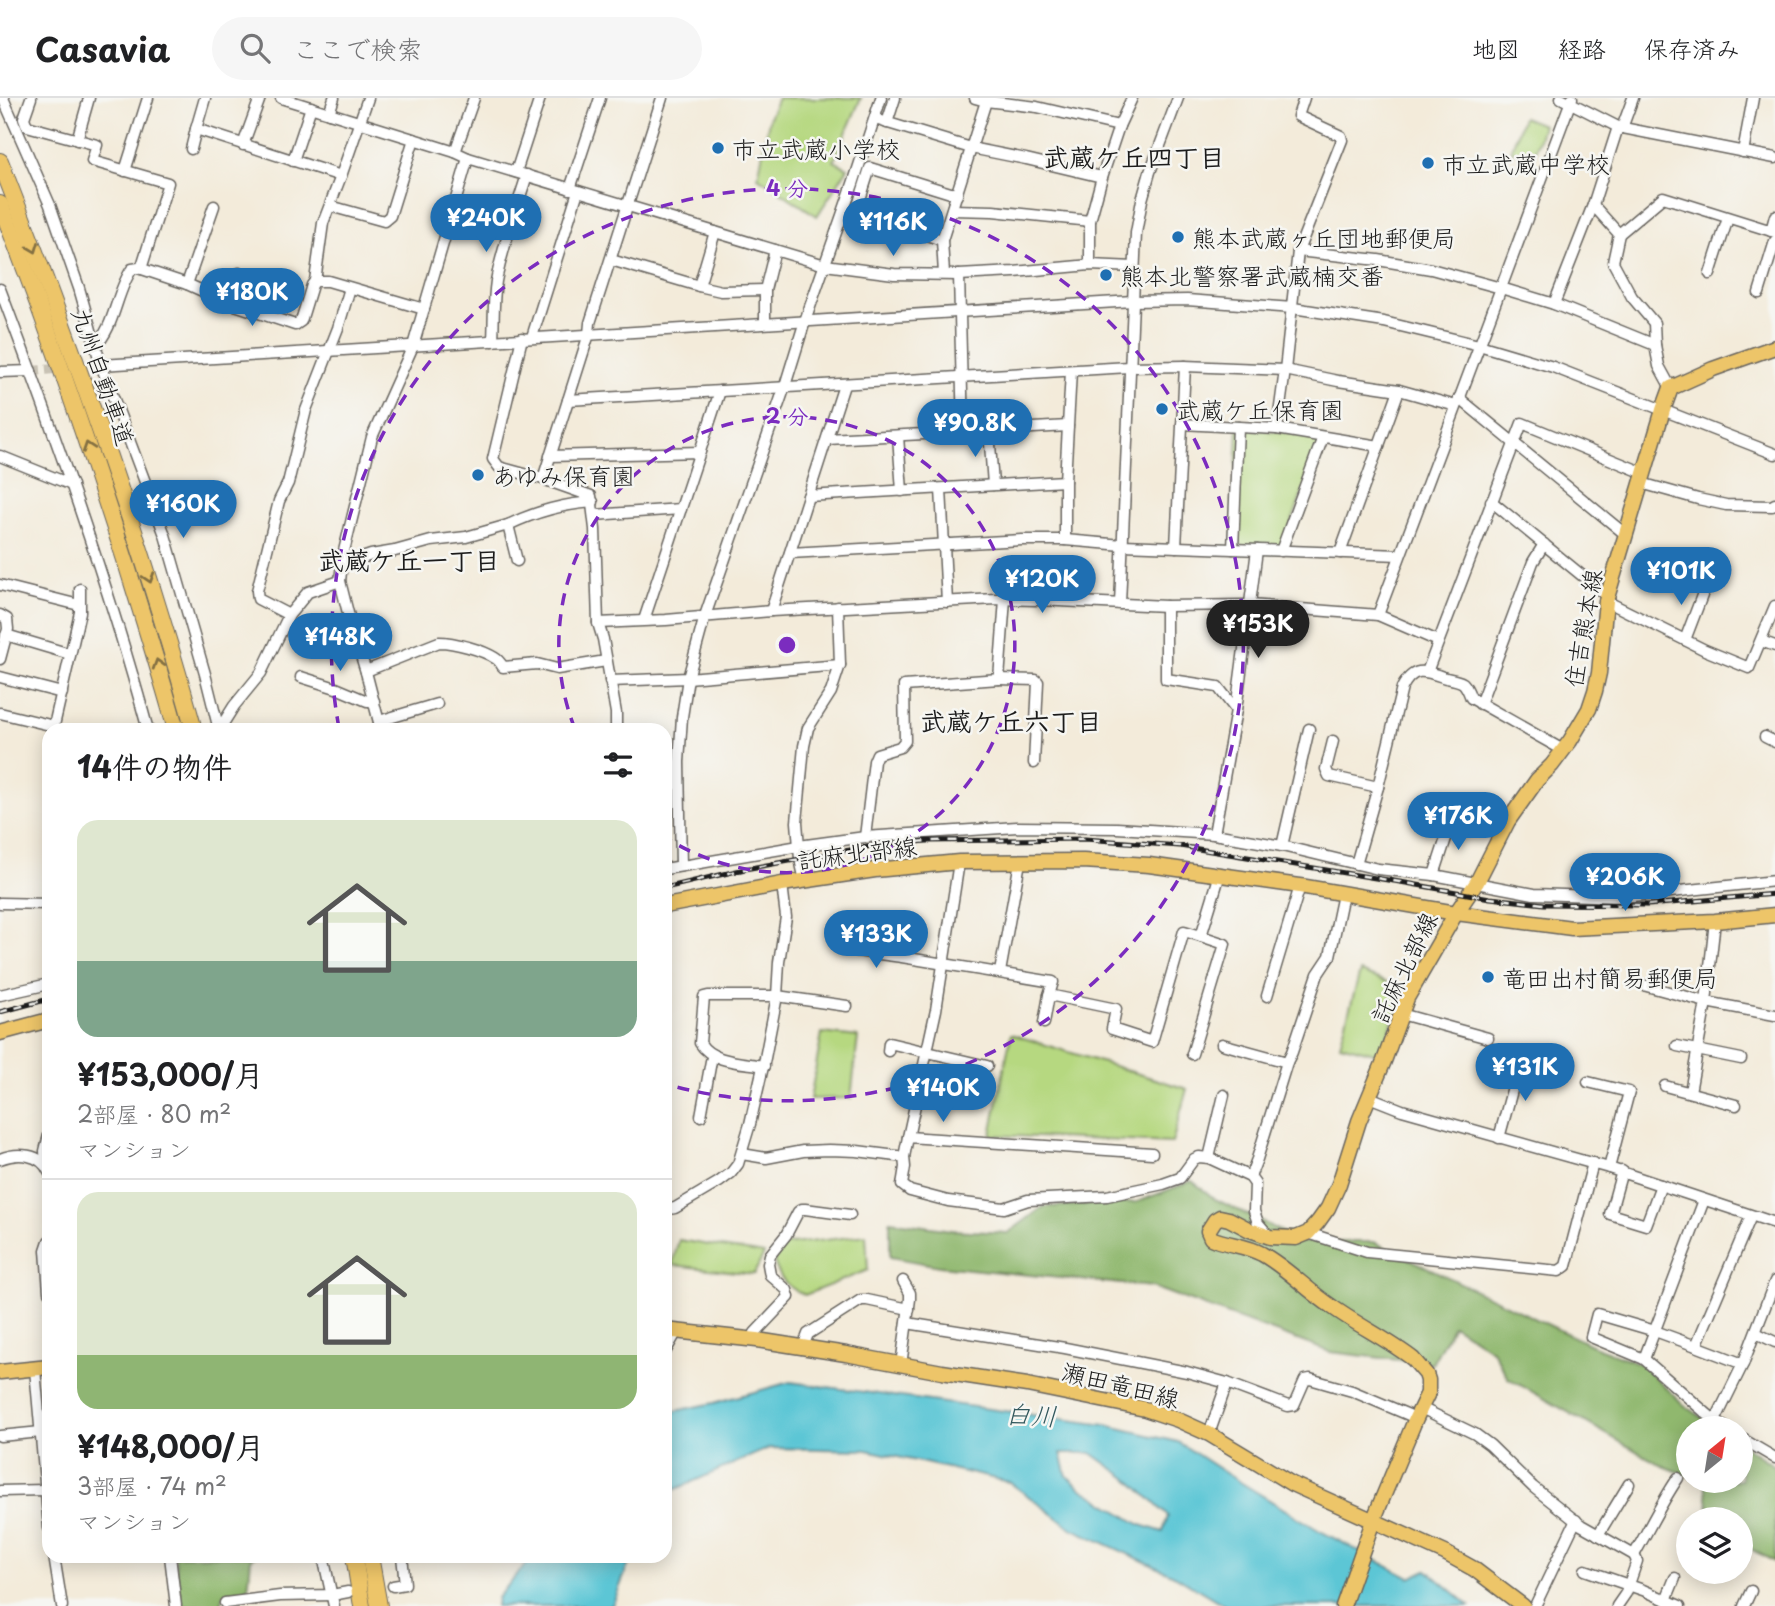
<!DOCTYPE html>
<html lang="ja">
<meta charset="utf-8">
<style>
body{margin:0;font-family:"Playpen Sans","Klee One",sans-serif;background:#f6f6f6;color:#202124;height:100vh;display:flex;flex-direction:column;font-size:26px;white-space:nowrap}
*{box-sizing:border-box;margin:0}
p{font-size:23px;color:#757577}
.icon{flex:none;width:38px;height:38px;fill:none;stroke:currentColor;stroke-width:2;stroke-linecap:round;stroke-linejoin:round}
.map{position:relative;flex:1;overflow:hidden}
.panel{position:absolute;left:42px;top:625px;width:630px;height:840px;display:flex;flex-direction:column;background:#fff;border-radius:21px;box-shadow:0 4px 18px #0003}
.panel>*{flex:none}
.needle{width:46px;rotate:30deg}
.controls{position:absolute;left:1676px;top:1318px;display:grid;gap:14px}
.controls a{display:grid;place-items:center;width:77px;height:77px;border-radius:50%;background:#fff;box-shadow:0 4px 18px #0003;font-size:35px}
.price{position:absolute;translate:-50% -60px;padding:0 16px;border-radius:24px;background:#1f6fb2;color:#fff;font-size:23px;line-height:46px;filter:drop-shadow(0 2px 4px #0008)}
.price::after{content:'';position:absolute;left:50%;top:42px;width:21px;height:16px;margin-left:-10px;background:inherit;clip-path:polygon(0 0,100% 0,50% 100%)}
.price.selected{background:#222;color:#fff}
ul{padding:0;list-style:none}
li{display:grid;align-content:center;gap:14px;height:371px;padding:0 35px}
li+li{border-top:2px solid #e0e0e0}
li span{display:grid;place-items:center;height:217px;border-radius:21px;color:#555}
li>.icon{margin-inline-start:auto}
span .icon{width:126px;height:126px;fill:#fffc;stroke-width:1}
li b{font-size:30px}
h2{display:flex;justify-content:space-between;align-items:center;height:84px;padding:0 35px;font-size:30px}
header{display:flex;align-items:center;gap:42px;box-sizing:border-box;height:98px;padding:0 35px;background:#fff;border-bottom:2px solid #e0e0e0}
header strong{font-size:33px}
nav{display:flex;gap:38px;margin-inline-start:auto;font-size:24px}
.search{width:490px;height:63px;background:#f6f6f6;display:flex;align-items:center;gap:18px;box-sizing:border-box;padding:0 24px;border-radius:38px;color:#757577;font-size:26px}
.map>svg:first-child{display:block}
.green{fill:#b6d880;stroke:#697a4e;stroke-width:2}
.forest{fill:#90b86e;stroke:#566a45;stroke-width:2}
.water{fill:#5bc6d5;stroke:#3c7178;stroke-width:2;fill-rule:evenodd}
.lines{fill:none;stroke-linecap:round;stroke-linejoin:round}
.minor-tunnel{stroke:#c8c2b4;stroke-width:10;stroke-dasharray:10 5;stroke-linecap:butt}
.minor-casing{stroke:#67645e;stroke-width:13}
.major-casing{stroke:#67645e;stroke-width:17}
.highway-casing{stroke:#67645e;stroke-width:18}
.minor{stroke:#fff;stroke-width:10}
.major{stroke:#edc569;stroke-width:14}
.highway{stroke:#edc569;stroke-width:16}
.rail-casing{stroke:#1c1c1c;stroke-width:5}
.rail{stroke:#f6f6f2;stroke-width:2.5;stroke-dasharray:8;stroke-linecap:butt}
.oneway{stroke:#847042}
.ring{fill:none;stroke:#7b2cbf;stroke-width:3.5;stroke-dasharray:12 9}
.poi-dot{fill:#1f6fb2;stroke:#f6f6f2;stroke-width:2.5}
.labels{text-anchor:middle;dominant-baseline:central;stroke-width:5;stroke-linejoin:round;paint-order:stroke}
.poi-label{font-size:24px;fill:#1c1c1c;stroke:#f6f6f2;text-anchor:start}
.street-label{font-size:24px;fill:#1c1c1c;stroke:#f6f6f2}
.neighbourhood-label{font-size:26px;font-weight:bold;fill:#1c1c1c;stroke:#f6f6f2}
.water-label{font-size:26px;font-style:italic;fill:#32585d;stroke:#f6f6f2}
.centre{fill:#7b2cbf;stroke:#f6f6f2;stroke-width:3.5}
.ring-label{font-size:21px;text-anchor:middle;font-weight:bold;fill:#7b2cbf;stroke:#f6f6f2;stroke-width:5;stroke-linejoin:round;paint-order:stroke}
</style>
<header>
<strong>Casavia</strong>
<div class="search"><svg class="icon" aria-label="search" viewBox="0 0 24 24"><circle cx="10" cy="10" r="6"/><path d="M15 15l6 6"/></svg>ここで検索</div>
<nav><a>地図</a><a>経路</a><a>保存済み</a></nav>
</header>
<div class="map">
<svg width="1775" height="1508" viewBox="0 0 1775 1508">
<rect width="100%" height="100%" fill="#f6f6f2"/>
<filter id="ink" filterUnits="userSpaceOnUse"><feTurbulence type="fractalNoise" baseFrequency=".0143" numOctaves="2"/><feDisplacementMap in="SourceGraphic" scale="14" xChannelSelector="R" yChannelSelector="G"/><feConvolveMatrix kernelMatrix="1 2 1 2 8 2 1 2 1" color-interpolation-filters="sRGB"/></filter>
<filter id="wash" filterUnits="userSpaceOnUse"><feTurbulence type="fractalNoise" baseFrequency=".00686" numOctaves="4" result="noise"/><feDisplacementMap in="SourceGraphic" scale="28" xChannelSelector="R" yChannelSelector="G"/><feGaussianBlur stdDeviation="1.57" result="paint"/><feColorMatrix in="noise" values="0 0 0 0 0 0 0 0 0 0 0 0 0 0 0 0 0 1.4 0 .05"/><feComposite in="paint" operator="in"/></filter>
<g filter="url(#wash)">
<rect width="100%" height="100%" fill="#f3ebda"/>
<g class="green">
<path d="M778 0H861L834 63 848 70 817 118 758 79 770 17Z"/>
<path d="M1523 19 1543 27 1533 61 1511 53Z"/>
<path d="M1238 329 1323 339 1281 453 1233 451Z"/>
<path d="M1360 874 1403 890 1382 957 1340 946Z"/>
<path d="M822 935 858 939 851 1000 810 1001Z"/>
<path d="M1011 936 1187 991 1172 1045 991 1037Z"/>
<path d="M866 1137 868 1172 805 1197C788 1190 779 1181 774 1163L784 1147Z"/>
<path d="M679 1142 764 1156 754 1176 672 1167Z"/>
</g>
<g class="forest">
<path d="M1192 1083 1215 1101 1303 1144H1374L1593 1248 1642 1266 1683 1306 1717 1330H1689V1378L1661 1367 1508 1280 1493 1253 1453 1227 1432 1266 1330 1254 1152 1189 939 1168 890 1159V1123L951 1132 1008 1135 1043 1109 1137 1104Z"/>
<path d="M1741 1346 1775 1368V1464L1741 1446V1421H1710L1705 1384 1702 1383 1741 1382Z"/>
<path d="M175 1458H255L251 1461 248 1493 224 1496 221 1508H180Z"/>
</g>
<g class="water">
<path d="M790 1284 1106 1327 1178 1344 1227 1376 1320 1433 1410 1480 1427 1472 1470 1508H1226L1176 1478 1073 1431 1009 1384 867 1352 769 1350 669 1394 665 1399V1315L714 1305ZM1061 1355H1091L1131 1383 1168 1418 1163 1434 1141 1427 1082 1391 1067 1378Z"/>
<path d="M533 1458H632L612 1508H496L497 1500Z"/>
</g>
</g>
<g filter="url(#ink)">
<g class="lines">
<path class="minor-tunnel" d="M31 273 101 267"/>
<g class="minor-casing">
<g id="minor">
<path d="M3 0 50 107 79 190 101 267 165 437 205 576 219 632"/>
<path d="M31 0 24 20 27 28 97 47 92 63 168 85 141 171"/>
<path d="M205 0 196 31 341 78"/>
<path d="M281 0 455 54 468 60 825 167 894 176 959 177 1014 174 1090 167 1134 169"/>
<path d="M975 0 986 3 1037 9 1119 28"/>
<path d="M1561 0 1618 29 1775 60"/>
<path d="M1572 0 1501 190 1554 206 1655 247 1659 268 1671 290"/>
<path d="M329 15 334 0"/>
<path d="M875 21 971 50 1026 61 1102 79"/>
<path d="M887 25 895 0"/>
<path d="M1622 30 1633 0"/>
<path d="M77 42 89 0"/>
<path d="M243 47 260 0"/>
<path d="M191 51 196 31"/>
<path d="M455 54 474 0"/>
<path d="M1743 54 1753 0"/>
<path d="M293 63 311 9"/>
<path d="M125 73 148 0"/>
<path d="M516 74 540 0"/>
<path d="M570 91 600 0"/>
<path d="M1593 107 1619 136 1613 164 1632 199 1654 225 1655 247"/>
<path d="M330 108 384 123 390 118 414 41"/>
<path d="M952 112 993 113 1090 123"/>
<path d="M850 116 886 124 942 142"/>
<path d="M855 117 870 70 957 97"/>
<path d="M1771 133 1775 118"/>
<path d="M1619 136 1663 99 1775 134"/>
<path d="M1298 153 1378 162 1431 171 1501 190 1378 517"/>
<path d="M611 162 699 188 715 134"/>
<path d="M1090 167V123L1102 79 1119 28 1132 0"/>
<path d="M944 176 942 142 987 0"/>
<path d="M1710 176 1728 120"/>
<path d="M315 183 323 125 341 78 368 0"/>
<path d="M187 186 214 108"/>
<path d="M699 188 721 193 765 192"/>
<path d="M0 191C55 336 107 482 148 632"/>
<path d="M1759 195 1775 143"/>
<path d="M229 205 239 175"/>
<path d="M1554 206 1593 107 1618 29"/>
<path d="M765 225V192L775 152"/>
<path d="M532 239 578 93"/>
<path d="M522 240 493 361 499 369 543 381 591 398 595 431 598 525 603 541 616 615V632"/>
<path d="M493 243C494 223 493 203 496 183 503 147 516 112 527 77"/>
<path d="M95 248C115 230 116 193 132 171L139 170 187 186 229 205 295 227 301 223 312 187 315 183H328L424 211"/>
<path d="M101 267 1133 203 1187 202 1293 210 1384 224 1479 247 1553 269 1775 356"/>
<path d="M0 274 31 273"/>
<path d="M1459 300 1625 436"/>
<path d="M568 302 1129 269 1185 268 1285 272 1338 283 1399 292 1456 308"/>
<path d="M1182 326 1277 331 1379 348"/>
<path d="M1277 331 1285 272 1298 153 1342 42 1341 38 1298 18 1304 0"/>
<path d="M989 332 993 387"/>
<path d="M963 334 1068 328"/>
<path d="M898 338 902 393"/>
<path d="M827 341 963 334 959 177"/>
<path d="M0 358 72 387"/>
<path d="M550 358 700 354"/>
<path d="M543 381 589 236 590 225 662 0"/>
<path d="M1641 385 1698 401 1726 407 1772 408 1775 406"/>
<path d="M941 391 947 504"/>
<path d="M808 398 1065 383"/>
<path d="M1491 403 1607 498"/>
<path d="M594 417 681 411"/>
<path d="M1065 442V383L1071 273"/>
<path d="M1176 449 1185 268"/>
<path d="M1233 451 1238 329"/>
<path d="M1281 453 1323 339"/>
<path d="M790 455 1022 442H1065L1123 447 1400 457"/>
<path d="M1340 455 1399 292"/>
<path d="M517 463 508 427C535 414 563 406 593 404"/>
<path d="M342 467 371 457 395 453 431 443 466 439 508 427"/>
<path d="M0 487 79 507"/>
<path d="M1606 503 1705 552 1749 570 1775 508"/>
<path d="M1120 506 1136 135 1142 102 1150 74 1178 0"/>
<path d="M1166 508V581L1218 589 1236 612"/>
<path d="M771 513 844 287"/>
<path d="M0 517 7 521 8 531 0 561"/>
<path d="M289 517 258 501 257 493 279 403 288 385 306 312 338 230 350 190"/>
<path d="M644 522 720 293"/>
<path d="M598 525 666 522 771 513 996 501 1038 502 1166 508 1250 507 1378 517 1438 543"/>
<path d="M6 537 70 556"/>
<path d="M1685 542 1706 487"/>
<path d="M1761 543 1775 548"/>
<path d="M366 574V573L439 544C454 544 483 552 495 560 499 562 501 566 503 569L537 566 557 571 606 563"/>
<path d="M1427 574 1522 325 1644 375"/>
<path d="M0 579 62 595"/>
<path d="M301 579 336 590 367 603H374"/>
<path d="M999 581 1036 582 1038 584 1034 665"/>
<path d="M610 583 688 580 840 567"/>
<path d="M1480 606 1533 464 1544 446"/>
<path d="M0 615 54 628"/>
<path d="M379 623 437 606"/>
<path d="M53 632 80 514V491"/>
<path d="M219 632 234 608 261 575 289 517 308 494 340 483"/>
<path d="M381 632 366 574 348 515 340 483 343 457 372 339 413 248 468 60"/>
<path d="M1765 639 1775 644"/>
<path d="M1333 643 1326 671 1329 678 1378 689"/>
<path d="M1214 736 1236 612 1257 452"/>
<path d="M865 739 874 663 877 656 900 649 905 643 904 588 999 581 1005 501"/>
<path d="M1282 748 1309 631"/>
<path d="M1356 766 1378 689 1402 590C1414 567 1425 573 1446 580 1451 581 1458 582 1463 585 1467 589 1469 595 1471 600L1563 652"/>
<path d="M681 768 679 664 682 619 688 580 705 518 784 291 805 223 854 83 881 0"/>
<path d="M665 771 799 748 865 739 1017 729 1117 730 1214 736 1282 748 1378 771 1434 777 1534 796 1623 799 1775 783"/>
<path d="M1434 777 1452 722"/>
<path d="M805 783 800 761 797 724 804 648 808 630 831 594 840 567 838 509"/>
<path d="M0 805 49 806"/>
<path d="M1715 823 1706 904 1775 917"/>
<path d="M858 831 857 853 902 859 1053 884 1049 897 1116 911 1112 931 1152 944 1184 833 1201 838 1220 776"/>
<path d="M1000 874 1020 764"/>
<path d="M1643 887 1706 904 1690 994"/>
<path d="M0 897 49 886"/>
<path d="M1267 898 1300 788"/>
<path d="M1401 916 1488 940"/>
<path d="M1044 925 1049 897"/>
<path d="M1222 946 1287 964 1292 954 1318 876 1330 858 1343 796"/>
<path d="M1677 948 1741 961"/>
<path d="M888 953 889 945 987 968"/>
<path d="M1192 956 1225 846 1201 838"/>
<path d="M764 968C743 964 712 965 700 945L704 899 708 898H777L847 908"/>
<path d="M1588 984 1629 994 1609 1070"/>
<path d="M1665 988 1736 1007"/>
<path d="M1369 999 1402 1012 1609 1070 1775 1125"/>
<path d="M701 1018 711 963 713 957"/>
<path d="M908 1039 936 912 959 764"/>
<path d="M1499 1040 1520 963"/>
<path d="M742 1056 766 1060 803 1053 829 1052 857 1053 904 1059 908 1039 1152 1055"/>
<path d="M904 1059 905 1069 902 1087 910 1093 948 1103 1004 1110 1028 1102 1107 1098 1163 1086 1180 1080 1194 1061 1199 1059 1209 1060 1250 1079 1255 1086 1254 1113 1258 1125 1270 1139"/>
<path d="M1209 1060 1224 997"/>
<path d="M0 1061C17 1054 41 1055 49 1074"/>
<path d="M46 1067 45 1053 49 1037"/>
<path d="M1622 1073 1610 1116 1646 1127 1661 1087"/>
<path d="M1250 1079 1257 1061 1287 964"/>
<path d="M665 1112 675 1110 719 1084 731 1075 738 1066 750 1026 765 960 777 898 779 864 786 819 782 786"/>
<path d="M1308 1135 1367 1154 1559 1173 1566 1168 1593 1065"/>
<path d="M49 1143 46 1152 49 1194"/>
<path d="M907 1225 1065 1250 1187 1274 1227 1285 1288 1308 1294 1307 1305 1282 1310 1281 1352 1293 1416 1320"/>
<path d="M1756 1235 1775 1244"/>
<path d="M752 1242 755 1235 789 1199 787 1192 770 1177 768 1166 770 1157 786 1137 798 1114 802 1111H805L850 1117"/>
<path d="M1696 1248 1743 1266"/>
<path d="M803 1249 808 1236 861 1202H867L909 1211"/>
<path d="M665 1254 677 1233"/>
<path d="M1644 1261 1704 1102"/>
<path d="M901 1267 910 1201V1195L903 1183"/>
<path d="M35 1271 49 1430"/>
<path d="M1421 1310 1475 1336 1490 1347 1533 1389 1581 1427 1634 1457 1637 1463 1626 1495 1617 1508"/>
<path d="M1715 1323 1743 1266 1775 1183"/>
<path d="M1726 1330 1715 1323 1644 1261 1591 1239 1597 1216 1655 1233 1696 1248 1751 1118"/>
<path d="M1209 1336 1227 1285"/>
<path d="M0 1338 41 1334"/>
<path d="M1741 1340 1775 1360"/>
<path d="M0 1393 45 1392"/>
<path d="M1598 1437 1629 1386"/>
<path d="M1634 1457C1649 1431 1661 1405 1678 1380"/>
<path d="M54 1458 62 1508"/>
<path d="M170 1458 176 1508"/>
<path d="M323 1458 334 1508"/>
<path d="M1585 1472 1643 1492 1680 1508"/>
<path d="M393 1488 405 1486 402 1458"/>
<path d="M1666 1502 1675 1480"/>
<path d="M225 1505 280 1498 332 1497 348 1494"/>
<path d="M1535 1508 1576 1422"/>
<path d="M1744 1508 1751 1493"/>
</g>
</g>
<g class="major-casing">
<g id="major">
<path d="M665 808 782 786 875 772 959 764 1083 763 1149 767 1300 788 1456 815 1572 830 1715 823 1775 817"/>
<path d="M0 935 49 922"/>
<path d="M665 1232 757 1242 846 1256 942 1274 1027 1287 1145 1311 1178 1322 1209 1336 1292 1386 1445 1455 1474 1471 1523 1508"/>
<path d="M0 1274 49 1269"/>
<path d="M1343 1508 1373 1423 1416 1320 1428 1295V1282L1426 1276 1413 1261C1387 1241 1357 1227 1331 1208 1307 1192 1287 1170 1262 1156 1245 1147 1227 1147 1211 1140L1208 1133 1215 1122 1220 1119 1229 1121 1250 1132 1270 1139 1296 1140 1308 1135 1318 1124 1328 1110 1339 1086 1359 1023 1384 963 1407 900 1456 815 1477 784 1508 723 1537 682 1552 667 1570 643 1589 611 1595 593 1599 575 1606 503 1663 312 1671 290 1713 271 1775 249"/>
</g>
</g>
<g class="highway-casing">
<g id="highway">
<path d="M0 63C73 249 141 439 194 632"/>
<path d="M0 106C47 225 88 346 127 468 144 523 161 577 176 632"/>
<path d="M354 1458 362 1508"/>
<path d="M370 1458 379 1508"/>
</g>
</g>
<use href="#minor" class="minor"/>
<use href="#major" class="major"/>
<use href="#highway" class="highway"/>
<g class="rail-casing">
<g id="rail">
<path d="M665 790 745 771 872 748 927 743 1085 741 1180 748 1406 785 1490 800 1544 806 1647 807 1775 796"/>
<path d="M0 914 49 901"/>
</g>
</g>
<use href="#rail" class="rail"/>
</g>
<defs><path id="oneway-chevron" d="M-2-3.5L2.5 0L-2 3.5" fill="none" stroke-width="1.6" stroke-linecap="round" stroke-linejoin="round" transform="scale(1.75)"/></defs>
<g class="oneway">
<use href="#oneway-chevron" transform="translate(34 150) rotate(69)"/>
<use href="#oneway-chevron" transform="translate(88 349) rotate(-109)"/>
<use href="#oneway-chevron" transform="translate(149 480) rotate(72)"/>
<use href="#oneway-chevron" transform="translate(158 566) rotate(-107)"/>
</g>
</g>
<g class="ring">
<path d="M575 631A228 228 0 1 1 666 740"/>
<path d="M339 630A456 456 0 1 1 665 986"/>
</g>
<g class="poi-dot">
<circle cx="718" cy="50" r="7"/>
<circle cx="1428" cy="65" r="7"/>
<circle cx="1178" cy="139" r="7"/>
<circle cx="1106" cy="177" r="7"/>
<circle cx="1162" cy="311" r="7"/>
<circle cx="478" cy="377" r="7"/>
<circle cx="1488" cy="879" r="7"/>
</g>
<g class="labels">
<g class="poi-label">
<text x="732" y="50">市立武蔵小学校</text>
<text x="1442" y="65">市立武蔵中学校</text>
<text x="1192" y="139">熊本武蔵ヶ丘団地郵便局</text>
<text x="1120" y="177">熊本北警察署武蔵楠交番</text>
<text x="1176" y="311">武蔵ケ丘保育園</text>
<text x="492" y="377">あゆみ保育園</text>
<text x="1502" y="879">竜田出村簡易郵便局</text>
</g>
<g class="street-label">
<text transform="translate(104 278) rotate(71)">九州自動車道</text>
<text transform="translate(1582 530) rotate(-80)">住吉熊本線</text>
<text transform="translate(857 754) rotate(-7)">託麻北部線</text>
<text transform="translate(1403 869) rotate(-64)">託麻北部線</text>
<text transform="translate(1121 1286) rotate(14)">瀬田竜田線</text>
</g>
<g class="neighbourhood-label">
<text x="1134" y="58">武蔵ケ丘四丁目</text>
<text x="409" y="461">武蔵ケ丘一丁目</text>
<text x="1011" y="622">武蔵ケ丘六丁目</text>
</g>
<g class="water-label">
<text transform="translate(1031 1316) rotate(3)">白川</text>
</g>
</g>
<circle cx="787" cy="547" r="10" class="centre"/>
<g class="ring-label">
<text x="787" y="98">4 分</text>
<text x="787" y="326">2 分</text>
</g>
</svg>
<div class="controls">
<a><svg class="needle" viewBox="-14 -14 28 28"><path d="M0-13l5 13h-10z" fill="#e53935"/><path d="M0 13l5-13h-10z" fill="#757577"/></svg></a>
<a><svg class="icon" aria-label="layers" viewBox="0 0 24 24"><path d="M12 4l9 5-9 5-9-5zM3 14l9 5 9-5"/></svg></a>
</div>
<b class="price" style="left:486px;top:156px">¥240K</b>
<b class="price" style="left:893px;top:160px">¥116K</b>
<b class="price" style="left:252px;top:230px">¥180K</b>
<b class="price" style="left:975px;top:361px">¥90.8K</b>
<b class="price" style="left:183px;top:442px">¥160K</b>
<b class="price" style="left:1681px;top:509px">¥101K</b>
<b class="price" style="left:1042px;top:517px">¥120K</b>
<b class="price selected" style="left:1258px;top:562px">¥153K</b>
<b class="price" style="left:340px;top:575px">¥148K</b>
<b class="price" style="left:1458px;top:754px">¥176K</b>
<b class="price" style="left:1625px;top:815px">¥206K</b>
<b class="price" style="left:876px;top:872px">¥133K</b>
<b class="price" style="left:1525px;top:1005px">¥131K</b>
<b class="price" style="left:943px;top:1026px">¥140K</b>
<section class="panel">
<h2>14件の物件<svg class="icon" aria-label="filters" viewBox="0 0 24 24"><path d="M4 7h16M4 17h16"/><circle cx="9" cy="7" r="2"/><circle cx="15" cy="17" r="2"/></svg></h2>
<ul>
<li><span style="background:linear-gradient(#dfe7d0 65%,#7fa58c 0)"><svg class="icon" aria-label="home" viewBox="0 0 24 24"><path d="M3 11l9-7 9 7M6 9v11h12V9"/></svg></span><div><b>¥153,000/月</b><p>2部屋 · 80 m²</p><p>マンション</p></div></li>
<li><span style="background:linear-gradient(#dfe7d0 75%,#8fb573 0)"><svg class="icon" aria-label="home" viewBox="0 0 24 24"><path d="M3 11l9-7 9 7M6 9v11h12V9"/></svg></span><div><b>¥148,000/月</b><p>3部屋 · 74 m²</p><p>マンション</p></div></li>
</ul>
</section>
</div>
